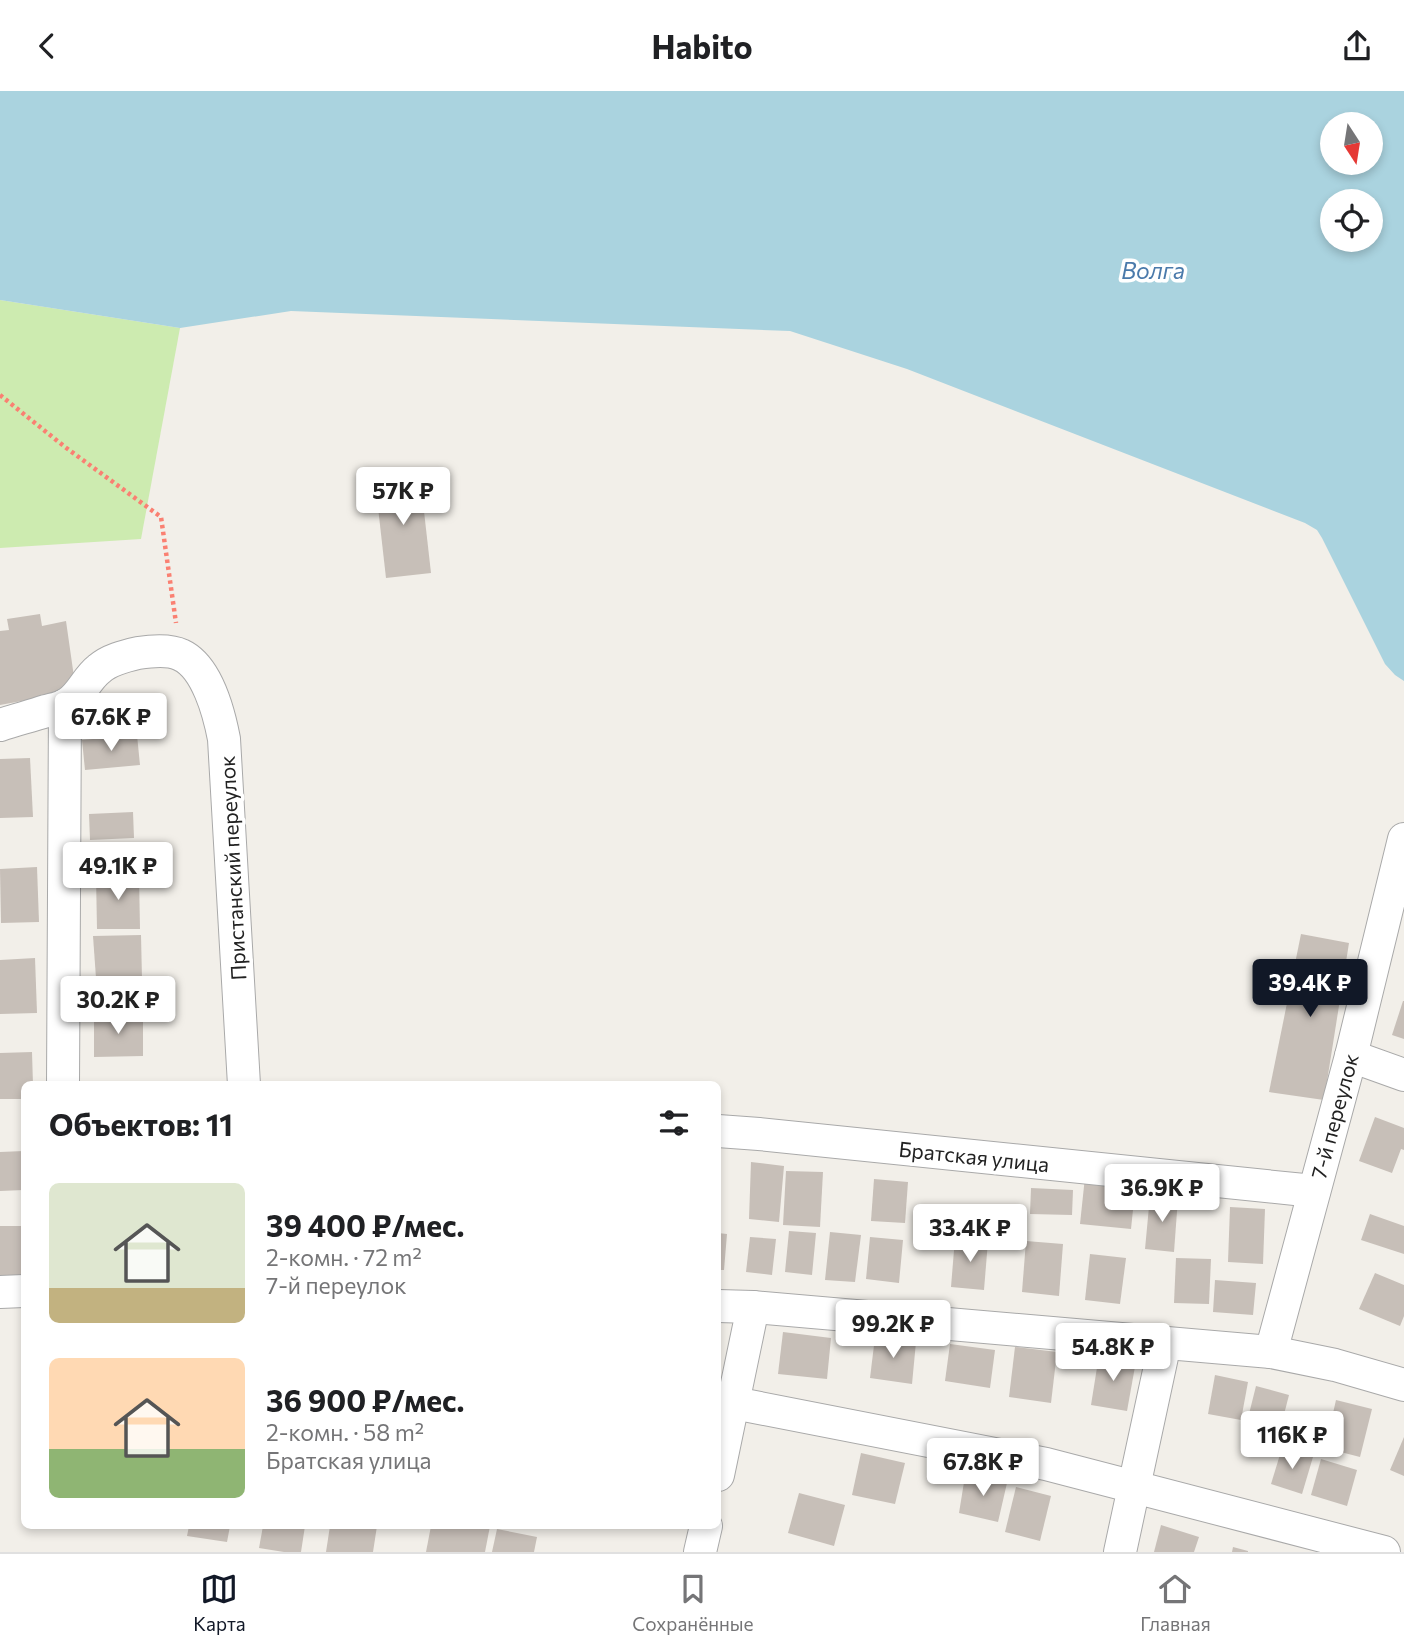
<!DOCTYPE html>
<html lang="ru">
<meta charset="utf-8">
<style>
body{margin:0;font-family:Commissioner,sans-serif;background:#f6f6f6;color:#202124;height:100vh;display:flex;flex-direction:column;font-size:26px;white-space:nowrap}
*{box-sizing:border-box;margin:0}
p{font-size:23px;color:#757577}
.icon{flex:none;width:38px;height:38px;fill:none;stroke:currentColor;stroke-width:2;stroke-linecap:round;stroke-linejoin:round}
.map{position:relative;flex:1;overflow:hidden}
.panel{position:absolute;left:21px;top:990px;width:700px;height:448px;display:flex;flex-direction:column;background:#fff;border-radius:10px;box-shadow:0 4px 10px #0003}
.panel>*{flex:none}
.needle{width:46px;rotate:168deg}
.buttons{position:absolute;left:1320px;top:21px;display:grid;gap:14px}
.buttons a{display:grid;place-items:center;width:63px;height:63px;border-radius:50%;background:#fff;box-shadow:0 4px 10px #0003;font-size:35px}
.price{position:absolute;translate:-50% -60px;padding:0 16px;border-radius:7px;background:#fff;color:#222;font-size:23px;line-height:46px;filter:drop-shadow(0 2px 4px #0008)}
.price::after{content:'';position:absolute;left:50%;top:42px;width:21px;height:16px;margin-left:-10px;background:inherit;clip-path:polygon(0 0,100% 0,50% 100%)}
.price.selected{background:#111827;color:#fff}
ul{padding:0;list-style:none}
li{display:flex;align-items:center;gap:21px;height:175px;padding:0 28px}
li span{display:grid;place-items:center;flex:none;width:196px;height:140px;border-radius:10px;color:#555}
li>.icon{margin-inline-start:auto}
span .icon{width:84px;height:84px;fill:#fffc;stroke-width:1}
li b{font-size:30px}
h2{display:flex;justify-content:space-between;align-items:center;height:84px;padding:0 28px;font-size:30px}
header{display:flex;justify-content:space-between;align-items:center;height:91px;padding:0 28px;background:#fff;font-size:32px;font-weight:700}
.menu{display:flex;justify-content:space-around;align-items:center;height:98px;border-top:2px solid #e0e0e0;background:#fff;font-size:19px;color:#757577}
.menu a{display:grid;justify-items:center;gap:4px}
.menu .selected{color:#111827}
.map>svg:first-child{display:block}
.grass{fill:#cdebb0}
.water{fill:#aad3df;fill-rule:evenodd}
.building{fill:#c7bfb8}
.lines{fill:none;stroke-linecap:round;stroke-linejoin:round}
.minor-casing{stroke:#a9a9a9;stroke-width:34}
.path{stroke:#fa8072;stroke-width:4.5;stroke-dasharray:3.5 3.5;stroke-linecap:butt}
.minor{stroke:#fff;stroke-width:32}
.labels{text-anchor:middle;dominant-baseline:central;stroke-width:7;stroke-linejoin:round;paint-order:stroke}
.street-label{font-size:21px;fill:#222;stroke:#fff}
.water-label{font-size:23px;font-style:italic;fill:#4a7aab;stroke:#fff}
</style>
<header><svg class="icon" aria-label="back" viewBox="0 0 24 24"><path d="M15 5l-7 7 7 7"/></svg>Habito<svg class="icon" aria-label="share" viewBox="0 0 24 24"><path d="M12 15V3M7 8l5-5 5 5M5 13v7h14v-7"/></svg></header>
<div class="map">
<svg width="1404" height="1461" viewBox="0 0 1404 1461">
<rect width="100%" height="100%" fill="#f2efe9"/>
<path class="grass" d="M0 209 180 237 141 448 0 457Z"/>
<path class="water" d="M0 0H1404V590L1395 584 1385 573 1322 447 1317 439 1305 432 907 278 790 240 291 220 180 237 0 209ZM1332 33H1370V72H1332ZM1332 110H1370V149H1332Z"/>
<g class="building">
<path d="M420 385 431 482 386 487 375 390Z"/>
<path d="M40 523 42 535 66 530 76 600 0 614V540L9 539 7 528Z"/>
<path d="M137 644 140 674 85 679 82 649Z"/>
<path d="M30 667 33 726 0 727V668Z"/>
<path d="M133 721 134 747 90 749 89 723Z"/>
<path d="M37 776 39 831 1 832 0 778Z"/>
<path d="M139 784 140 838H97L96 785Z"/>
<path d="M1301 843 1349 852 1324 1009 1269 1001Z"/>
<path d="M141 844 142 888 96 887 93 845Z"/>
<path d="M35 867 37 922 0 923V869Z"/>
<path d="M1403 910H1404V948L1392 944Z"/>
<path d="M121 923 143 925V965L94 966V924Z"/>
<path d="M32 961 33 994H24V1008H0V962Z"/>
<path d="M1375 1026 1404 1037V1059L1401 1058 1392 1082 1359 1070Z"/>
<path d="M24 1060V1099L0 1100V1061Z"/>
<path d="M751 1071 784 1075 779 1131 749 1128Z"/>
<path d="M786 1080 823 1081 820 1136 783 1134Z"/>
<path d="M1085 1086 1136 1090 1131 1138 1080 1133Z"/>
<path d="M874 1088 908 1091 905 1132 871 1130Z"/>
<path d="M1031 1097 1073 1099 1072 1124 1030 1123Z"/>
<path d="M1150 1105 1178 1107 1174 1161 1145 1158Z"/>
<path d="M1230 1116 1265 1118 1263 1173 1228 1171Z"/>
<path d="M1370 1123 1404 1135V1163L1361 1149Z"/>
<rect x="0" y="1135" width="24" height="54"/>
<path d="M789 1140 816 1142 812 1184 785 1181Z"/>
<path d="M830 1141 861 1144 855 1191 825 1189Z"/>
<path d="M718 1142 727 1143 724 1179H718Z"/>
<path d="M750 1146 776 1148 772 1184 746 1181Z"/>
<path d="M870 1146 903 1149 899 1192 866 1188Z"/>
<path d="M955 1147 988 1150 984 1199 951 1196Z"/>
<path d="M1026 1150 1063 1153 1059 1205 1022 1201Z"/>
<path d="M1090 1163 1126 1167 1120 1213 1085 1209Z"/>
<path d="M1176 1167 1211 1168 1209 1213 1174 1212Z"/>
<path d="M1375 1182 1404 1194V1225L1400 1235 1359 1218Z"/>
<path d="M1215 1189 1256 1192 1253 1224 1213 1221Z"/>
<path d="M783 1241 831 1247 827 1288 778 1283Z"/>
<path d="M875 1246 916 1251 912 1293 870 1287Z"/>
<path d="M950 1253 995 1259 990 1297 945 1290Z"/>
<path d="M1015 1256 1057 1261 1051 1312 1009 1306Z"/>
<path d="M1099 1264 1136 1270 1127 1320 1091 1314Z"/>
<path d="M1215 1284 1248 1291 1241 1329 1208 1323Z"/>
<path d="M1256 1295 1289 1304 1280 1339 1247 1331Z"/>
<path d="M1336 1309 1372 1318 1360 1366 1325 1357Z"/>
<path d="M1404 1346V1385L1390 1379Z"/>
<path d="M1282 1357 1313 1366 1302 1403 1271 1393Z"/>
<path d="M861 1362 905 1372 895 1413 852 1404Z"/>
<path d="M1321 1368 1357 1379 1347 1415 1311 1404Z"/>
<path d="M965 1385 1007 1392 998 1431 959 1422Z"/>
<path d="M1016 1396 1051 1405 1040 1450 1005 1441Z"/>
<path d="M799 1402 845 1414 834 1455 788 1442Z"/>
<path d="M1161 1434 1199 1446 1194 1461H1154Z"/>
<path d="M189 1435H230L227 1451 187 1445Z"/>
<path d="M263 1435H305L301 1461H284L259 1457Z"/>
<path d="M330 1435H377L373 1461H326Z"/>
<path d="M431 1435H490L485 1461H426Z"/>
<path d="M497 1438 537 1446 534 1461H492Z"/>
<path d="M1233 1456 1248 1460V1461H1232Z"/>
</g>
<g class="lines">
<g class="minor-casing">
<g id="minor">
<path d="M0 634C15 629 31 625 46 620 53 618 61 617 67 613 81 605 86 588 99 578 109 569 125 565 138 562 151 560 169 558 181 564 207 576 219 622 224 648L244 994"/>
<path d="M1351 965 1404 984"/>
<path d="M63 994 65 614"/>
<path d="M718 1040 759 1043 1314 1100"/>
<path d="M0 1201 24 1200"/>
<path d="M718 1215 753 1216 1271 1261 1335 1274 1404 1294"/>
<path d="M1271 1261 1351 965 1404 748"/>
<path d="M734 1312 1046 1373 1384 1461"/>
<path d="M718 1384 753 1216"/>
<path d="M700 1461 706 1435"/>
<path d="M1120 1461 1165 1252"/>
</g>
</g>
<path class="path" d="M0 304 65 356 161 426 176 532"/>
<use href="#minor" class="minor"/>
</g>
<g class="labels">
<g class="street-label">
<text transform="translate(232 777) rotate(-93)">Пристанский переулок</text>
<text transform="translate(1334 1025) rotate(-75)">7-й переулок</text>
<text transform="translate(974 1065) rotate(6)">Братская улица</text>
</g>
<g class="water-label">
<text x="1153" y="179">Волга</text>
</g>
</g>
</svg>
<div class="buttons">
<a><svg class="needle" viewBox="-14 -14 28 28"><path d="M0-13l5 13h-10z" fill="#e53935"/><path d="M0 13l5-13h-10z" fill="#757577"/></svg></a>
<a><svg class="icon" aria-label="locate" viewBox="0 0 24 24"><circle cx="12" cy="12" r="6"/><path d="M12 2v4M12 18v4M2 12h4M18 12h4"/></svg></a>
</div>
<b class="price" style="left:403px;top:436px">57K ₽</b>
<b class="price" style="left:111px;top:662px">67.6K ₽</b>
<b class="price" style="left:118px;top:811px">49.1K ₽</b>
<b class="price selected" style="left:1310px;top:928px">39.4K ₽</b>
<b class="price" style="left:118px;top:945px">30.2K ₽</b>
<b class="price" style="left:1162px;top:1133px">36.9K ₽</b>
<b class="price" style="left:970px;top:1173px">33.4K ₽</b>
<b class="price" style="left:893px;top:1269px">99.2K ₽</b>
<b class="price" style="left:1113px;top:1292px">54.8K ₽</b>
<b class="price" style="left:1292px;top:1380px">116K ₽</b>
<b class="price" style="left:983px;top:1407px">67.8K ₽</b>
<section class="panel">
<h2>Объектов: 11<svg class="icon" aria-label="filters" viewBox="0 0 24 24"><path d="M4 7h16M4 17h16"/><circle cx="9" cy="7" r="2"/><circle cx="15" cy="17" r="2"/></svg></h2>
<ul>
<li><span style="background:linear-gradient(#dfe7d0 75%,#c2b280 0)"><svg class="icon" aria-label="home" viewBox="0 0 24 24"><path d="M3 11l9-7 9 7M6 9v11h12V9"/></svg></span><div><b>39 400 ₽/мес.</b><p>2-комн. · 72 m²</p><p>7-й переулок</p></div></li>
<li><span style="background:linear-gradient(#ffd9b3 65%,#8fb573 0)"><svg class="icon" aria-label="home" viewBox="0 0 24 24"><path d="M3 11l9-7 9 7M6 9v11h12V9"/></svg></span><div><b>36 900 ₽/мес.</b><p>2-комн. · 58 m²</p><p>Братская улица</p></div></li>
</ul>
</section>
</div>
<nav class="menu">
<a class="selected"><svg class="icon" aria-label="map" viewBox="0 0 24 24"><path d="M3 6l6-2 6 2 6-2v14l-6 2-6-2-6 2zM9 4v14M15 6v14"/></svg>Карта</a>
<a><svg class="icon" aria-label="saved" viewBox="0 0 24 24"><path d="M7 4h10v16l-5-4-5 4z"/></svg>Сохранённые</a>
<a><svg class="icon" aria-label="home" viewBox="0 0 24 24"><path d="M3 11l9-7 9 7M6 9v11h12V9"/></svg>Главная</a>
</nav>
